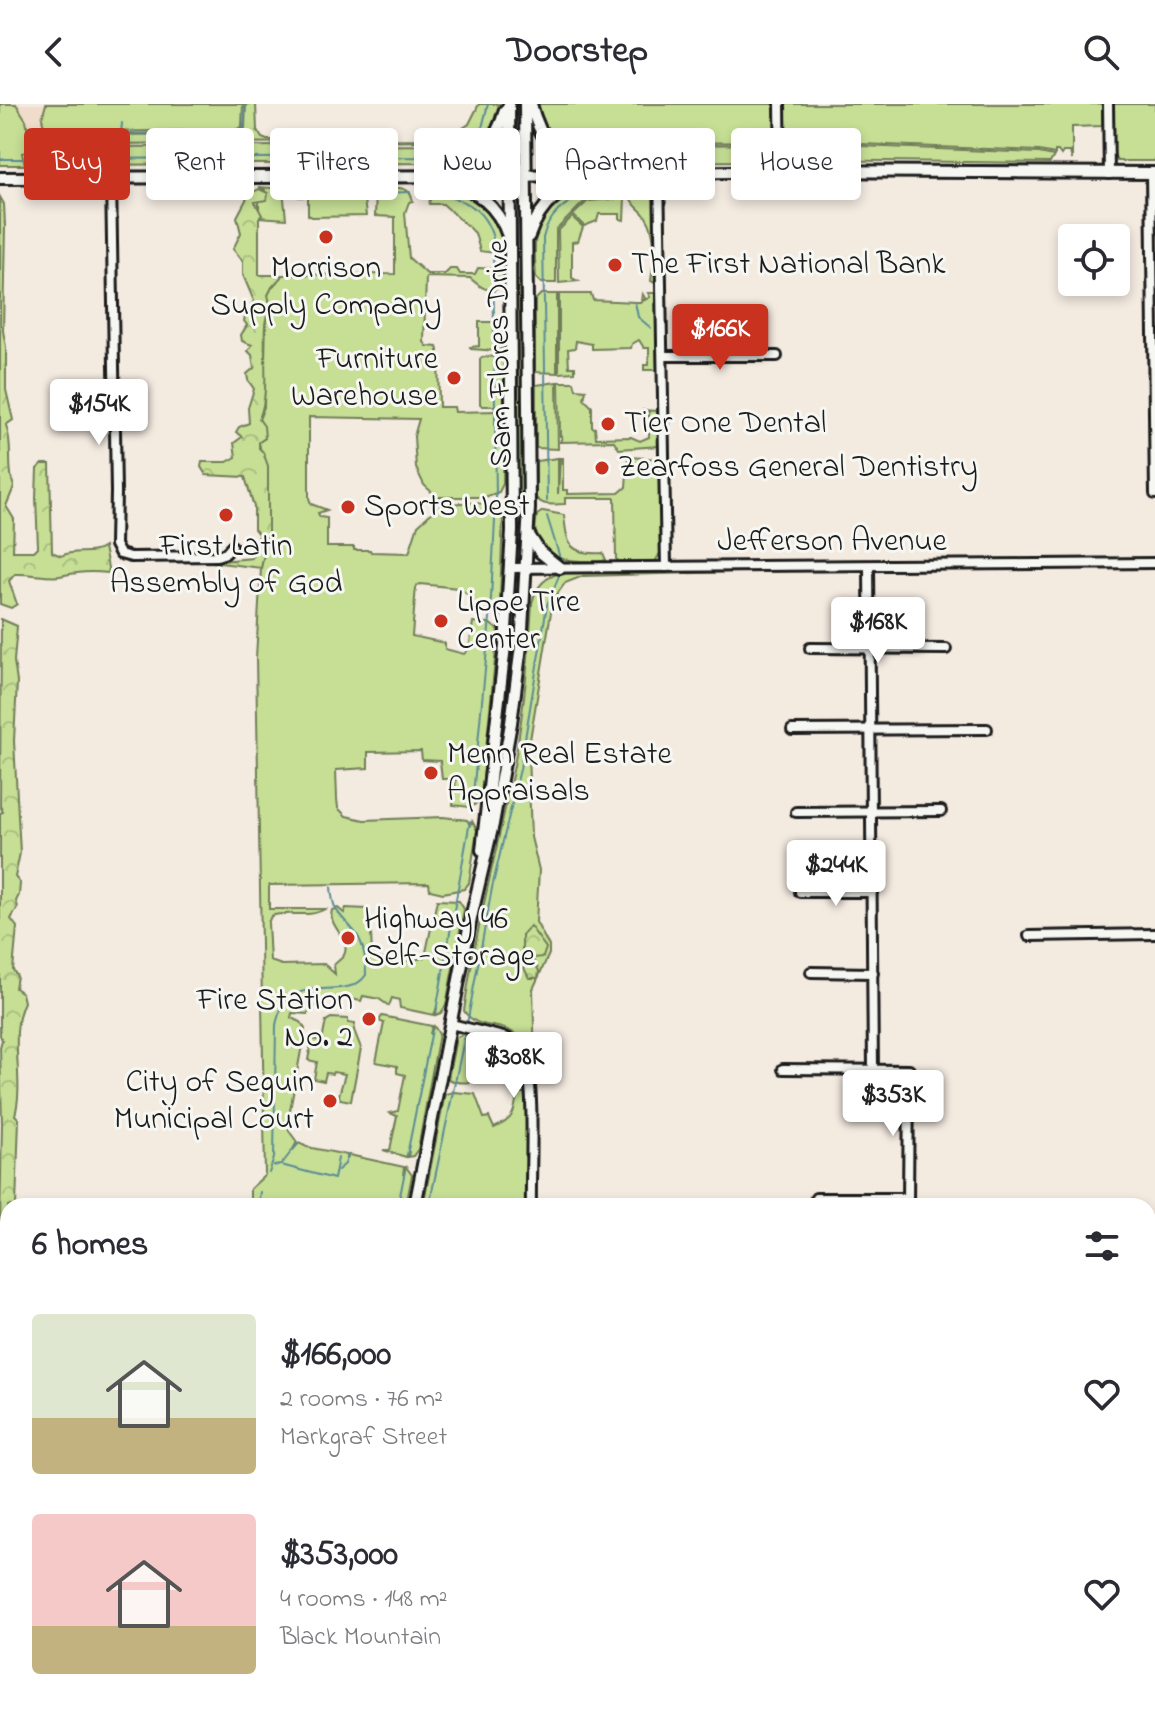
<!DOCTYPE html>
<meta charset="utf-8">
<style>
body{margin:0;font-family:"Indie Flower",sans-serif;background:#f2f2f3;color:#2b2b33;height:100vh;display:flex;flex-direction:column;font-size:30px;white-space:nowrap}
*{box-sizing:border-box;margin:0}
p{font-size:26px;color:#7c7c81}
.icon{flex:none;width:44px;height:44px;fill:none;stroke:currentColor;stroke-width:2;stroke-linecap:round;stroke-linejoin:round}
.map{position:relative;flex:1;overflow:hidden}
.side{position:absolute;left:0px;top:1094px;width:1156px;height:512px;display:flex;flex-direction:column;background:#fff;border-radius:24px 24px 0 0;box-shadow:0 4px 12px #0003}
.side>*{flex:none}
.guide{position:absolute;left:24px;top:24px;width:1108px;height:72px;display:flex;gap:16px}
.fabs{position:absolute;left:1058px;top:120px;display:grid;gap:16px}
.fabs a{display:grid;place-items:center;width:72px;height:72px;border-radius:8px;background:#fff;box-shadow:0 4px 12px #0003;font-size:40px}
.price{position:absolute;translate:-50% -68px;padding:0 18px;border-radius:8px;background:#fff;color:#222;font-size:26px;line-height:52px;filter:drop-shadow(0 2px 4px #0008)}
.price::after{content:'';position:absolute;left:50%;top:48px;width:24px;height:18px;margin-left:-12px;background:inherit;clip-path:polygon(0 0,100% 0,50% 100%)}
.price.active{background:#c8321e;color:#fff}
ul{padding:0;list-style:none}
li{display:flex;align-items:center;gap:24px;height:200px;padding:0 32px}
li span{display:grid;place-items:center;flex:none;width:224px;height:160px;border-radius:8px;color:#555}
li>.icon{margin-inline-start:auto}
span .icon{width:96px;height:96px;fill:#fffc;stroke-width:1}
li b{font-size:34px}
h2{display:flex;justify-content:space-between;align-items:center;height:96px;padding:0 32px;font-size:34px}
.tag{padding:0 28px;border-radius:8px;background:#fff;box-shadow:0 4px 12px #0003;font-size:28px;line-height:72px}
.tag.active{background:#c8321e;color:#fff}
header{display:flex;justify-content:space-between;align-items:center;height:104px;padding:0 32px;background:#fff;font-size:36px;font-weight:800}
.map>svg:first-child{display:block}
.built{fill:#efdcca}
.green{fill:#c6df95;stroke:#717e58;stroke-width:2}
.forest{fill:url(#forest-crowns);stroke:#717e58;stroke-width:2}
.lines{fill:none;stroke-linecap:round;stroke-linejoin:round}
.stream{stroke:#5c8c94;stroke-width:2}
.minor-casing{stroke:#1c1c1c;stroke-width:14}
.major-casing{stroke:#1c1c1c;stroke-width:16}
.minor{stroke:#f6f6f2;stroke-width:8}
.major{stroke:#f6f6f2;stroke-width:10}
.poi-dot{fill:#c8321e;stroke:#f6f6f2;stroke-width:3}
.labels{text-anchor:middle;dominant-baseline:central;stroke-width:6;stroke-linejoin:round;paint-order:stroke}
.poi-label{font-size:32px;fill:#1c1c1c;stroke:#f6f6f2;text-anchor:start}
.street-label{font-size:32px;fill:#1c1c1c;stroke:#f6f6f2}
</style>
<header><svg class="icon" aria-label="back" viewBox="0 0 24 24"><path d="M15 5l-7 7 7 7"/></svg>Doorstep<svg class="icon" aria-label="search" viewBox="0 0 24 24"><circle cx="10" cy="10" r="6"/><path d="M15 15l6 6"/></svg></header>
<div class="map">
<svg width="1155" height="1606" viewBox="0 0 1155 1606">
<defs>
<pattern id="forest-crowns" width="20" height="18" patternUnits="userSpaceOnUse" patternTransform="scale(2)"><rect width="20" height="18" fill="#c6df95"/><path d="M2 6a3 3 0 1 1 6 0M12 15a3 3 0 1 1 6 0" fill="none" stroke="#aabf80"/></pattern>
</defs>
<rect width="100%" height="100%" fill="#f3eae0"/>
<filter id="ink" filterUnits="userSpaceOnUse"><feTurbulence type="fractalNoise" baseFrequency=".0125" numOctaves="2"/><feDisplacementMap in="SourceGraphic" scale="16" xChannelSelector="R" yChannelSelector="G"/><feConvolveMatrix kernelMatrix="1 2 1 2 8 2 1 2 1" color-interpolation-filters="sRGB"/></filter>
<g filter="url(#ink)">
<path class="built" d="M0 0H249V33L30 37Z"/>
<g class="green">
<path d="M0 0H16L26 16 32 47 22 49 25 61H0Z"/>
<path d="M46 0H243L242 23 235 26 80 28 79 32H102V40L48 41 42 14Z"/>
<path d="M246 0H256L257 26 262 34 267 36 446 35 469 20 479 0H499L493 19 481 37 468 27 454 37 105 40V31L238 30 245 24Z"/>
<path d="M537 0H776V38L584 40 568 27 552 36 545 25Z"/>
<path d="M785 0H1102V22L1072 23V56L1070 48H1063L1061 51 1058 47H1055V50L1039 47 784 37Z"/>
<path d="M1114 0H1155V57H1117L1114 50Z"/>
<path d="M568 29 583 42 776 40 773 51 764 57 593 58 567 51 555 41Z"/>
<path d="M469 31 471 33 455 46 458 58 440 59 53 61 54 48 45 47V44L102 43 103 46 104 43 451 41Z"/>
<path d="M784 39 1039 49 1054 52 1050 59 801 56 787 51Z"/>
<path d="M649 81 655 89 658 177 655 179 651 177C654 157 658 131 646 113 641 105 633 102 630 93L653 91H630L637 82Z"/>
<path d="M628 82 625 91 587 95 556 126V179H541L536 174C535 152 530 118 551 104L550 101 571 88Z"/>
<path d="M259 83 283 85 286 115 259 113V96L265 86Z"/>
<path d="M303 83 363 86 366 112 312 113 308 111V93H299Z"/>
<path d="M380 84C395 84 410 80 413 97L409 98 405 109 409 154 427 170H445L450 165H457L460 170H475L478 164 500 165 504 171 503 181C489 191 480 183 470 174L426 173 424 238 427 242 437 243 438 246 439 303H454L455 308 498 307 504 311 503 380 499 388 485 393H437L424 381 416 364 414 332 419 315 309 313V394L311 400 327 406 318 409 320 413 327 414V443H354V446H370L371 448 409 449 418 421 438 403C455 398 490 395 503 409L500 497C499 511 487 509 476 508L473 505V494L458 484 420 480 416 482 412 532 445 539V545L464 550 469 545 473 518 489 519 498 526 481 695 473 702 471 697 469 703 453 701 456 675H442L440 657 422 656 421 647 368 648V664L336 666 337 695 338 704 346 712 364 716 443 713 467 716 470 721 472 717 477 726 469 779 464 785 443 789 430 786 429 779 269 781V805H325C308 815 288 806 271 812L268 819 270 857 282 861 324 860 335 870 334 861C337 857 342 855 344 851 352 835 327 822 332 806L338 804 344 809 346 804 368 805 370 808 372 850C382 860 411 858 425 853L437 796 459 797 464 805 446 901 441 909 436 911 437 903 434 911 400 904 399 896 392 894 389 902 379 895 363 892 361 897C336 892 324 890 307 910L292 909 291 914 301 918 305 925 288 1017 289 1027 297 1038 292 1047 299 1039 307 1043 347 1051V1055L349 1051 404 1063 403 1071 406 1063 412 1071 406 1102H250V1085L265 1071 256 554 261 464 268 430 267 382 259 338 265 334 259 315 264 303 266 214 268 191 272 183 283 171 395 170V113L375 112 376 87Z"/>
<path d="M437 85C448 86 459 86 469 91 480 96 517 132 499 146 494 150 485 148 480 147L475 129 443 100H429L431 90Z"/>
<path d="M625 94 624 116 620 115V110H599L597 117 584 122 573 111 588 97Z"/>
<path d="M572 113 583 123 578 137 572 138V174L578 177 559 179 558 127Z"/>
<path d="M516 177H520L522 181 523 389H517Z"/>
<path d="M642 189 645 194 643 197 650 193 648 189H655L658 192 659 266H644V261H649V244H644L639 236 632 240 631 244 592 245V240L576 237 575 244 568 245 569 263H575V268L559 269V190H591L593 196 635 198H641Z"/>
<path d="M541 190H557V269L535 268V196Z"/>
<path d="M479 218H492L502 222 503 243 499 247 471 245 470 243 479 242Z"/>
<path d="M504 252V302H483L480 300V255L482 253Z"/>
<path d="M557 278 558 345 536 344V281Z"/>
<path d="M559 278H574L576 285 586 286 584 295 592 303V323L595 324 596 334 631 333 640 337 649 333V308L642 306 657 307 659 342 619 345 614 337 560 338 562 333 560 332Z"/>
<path d="M628 353 660 355V449L655 458 619 457 616 455 615 394H565V400C554 400 544 403 536 394V357L558 354V390L560 354H563V386H567V390L619 389 626 383Z"/>
<path d="M543 407 564 411C567 441 569 451 603 449L606 456C597 459 588 457 581 457 553 456 529 449 537 411Z"/>
<path d="M774 467 583 472 565 479 553 496 528 648 531 733 539 766 536 818 549 842V850L533 885 535 961C517 905 483 935 464 907 476 822 499 740 515 656 524 604 529 551 532 499 536 482 545 472 562 469Z"/>
<path d="M518 485 520 488 506 623H502L513 489Z"/>
<path d="M382 912 432 922 430 930 434 922 439 930 418 1045 413 1052 408 1053 409 1047 406 1053 383 1046H390L397 1012 390 1009 398 1007 405 971 397 969V962L376 958 384 919 379 917Z"/>
<path d="M331 914 348 915V919L355 920 354 926 361 944 351 997 340 995 339 991 345 970 333 968 332 970 326 969 324 977 314 975 317 958 308 956 312 935 322 937 326 917Z"/>
<path d="M465 929C494 932 531 943 524 980 513 984 510 977 500 976 480 973 467 984 448 975L456 934Z"/>
<path d="M454 988 475 990 484 1014 489 1013 494 1024C513 1016 515 1009 517 989H526L527 1102H423L445 990Z"/>
</g>
<g class="forest">
<path d="M259 85 268 89 267 96 255 98 262 111 259 114V171H283L272 183 268 191C272 202 266 210 265 221 263 250 270 289 259 315L264 322 265 334 259 338V344L263 348 268 362V430L261 464 211 458 252 454 259 431 254 425V403L245 373 206 371 201 363 202 358H227L236 353 234 339 242 333 236 328 239 323 249 319 248 304 254 285 248 276 247 270 254 264 252 251 248 247 252 241 242 237 241 231 247 221 244 217 246 208 254 197 243 171V157L233 145 241 129 237 113 249 90Z"/>
<path d="M0 93 4 100 5 122 3 227 6 243V286L13 316 6 321C14 344 6 362 14 383L6 402 14 415 13 447H34L38 443 36 394 37 365 42 360H50L52 448 61 452C75 444 91 453 104 443L109 469C89 467 79 468 60 472 47 474 30 469 15 470L9 477 17 500 11 504 0 500Z"/>
<path d="M1 515 17 522 14 557 17 578 14 637 20 749 15 773 20 779 19 791 16 797 18 803 11 815 17 823 13 866 17 872 15 884 22 889 24 898C8 932 25 976 15 1011L19 1015 16 1102H8V1142L0 1141 3 1131 0 1122 2 1020 0 943 2 936 0 931V709L3 708 0 702Z"/>
<path d="M530 822 546 844 543 853 532 854 539 867 538 874H529L523 862 527 851 522 846V831Z"/>
<path d="M8 1158V1515L2 1510 0 1501V1401L5 1398 0 1392V1221L8 1208C2 1191 0 1173 8 1158Z"/>
<path d="M0 1520 8 1523V1598H92L98 1606H0Z"/>
<path d="M217 1598H306L307 1601 304 1606H216Z"/>
</g>
<g class="lines">
<g class="stream">
<path d="M482 24 488 0"/>
<path d="M79 30H102"/>
<path d="M121 30 122 19"/>
<path d="M103 35V30L239 28 244 22 245 0"/>
<path d="M103 44 104 54"/>
<path d="M0 55H29"/>
<path d="M49 55 447 53 463 48 475 35"/>
<path d="M382 89 410 88"/>
<path d="M432 89C462 94 484 102 493 134L496 396 490 514 472 701"/>
<path d="M635 198 638 213 651 224"/>
<path d="M547 397 543 134C548 111 565 99 585 89"/>
<path d="M547 412 560 454"/>
<path d="M436 907 470 717"/>
<path d="M467 920 492 784 520 665 547 501 559 472"/>
<path d="M407 1051 432 926"/>
<path d="M281 1061 334 1075 338 1054"/>
<path d="M274 1062 281 1061 298 1039"/>
<path d="M338 1066 345 1060 348 1051"/>
<path d="M269 1069 274 1054 276 921C288 861 345 902 366 871 366 857 364 838 354 827 339 809 333 809 331 783"/>
<path d="M258 1102 260 1088"/>
<path d="M398 1102 405 1067"/>
<path d="M429 1102 466 926"/>
<path d="M0 1303 8 1300"/>
<path d="M345 1598 346 1606"/>
<path d="M333 1603 335 1606"/>
</g>
<g class="minor-casing">
<g id="minor">
<path d="M780 0 781 67"/>
<path d="M1108 0 1109 70"/>
<path d="M659 69 666 463"/>
<path d="M1151 69 1155 390"/>
<path d="M111 74 116 388 115 441 120 450 131 453 217 452 226 449 232 442"/>
<path d="M663 252H777"/>
<path d="M869 462 873 966"/>
<path d="M510 464 1155 459"/>
<path d="M810 544 946 545"/>
<path d="M792 626 987 625"/>
<path d="M796 708 941 707"/>
<path d="M800 788H872"/>
<path d="M1029 832 1155 830"/>
<path d="M811 868 873 869"/>
<path d="M451 920 507 934C514 939 520 944 524 952 536 979 530 1068 531 1102"/>
<path d="M783 965 909 966 908 1102"/>
<path d="M816 1094H908"/>
<path d="M1148 1281 1155 1280"/>
<path d="M859 1606 865 1598"/>
</g>
</g>
<g class="major-casing">
<g id="major">
<path d="M531 0C540 36 557 58 594 66"/>
<path d="M444 69C475 59 497 38 505 6"/>
<path d="M0 74 510 72 781 67 1155 69"/>
<path d="M446 75C475 86 498 101 508 132"/>
<path d="M529 132C540 99 562 83 594 75"/>
<path d="M529 431 540 448 560 464"/>
<path d="M482 746 505 542 512 427 509 0"/>
<path d="M415 1102 471 814 493 720 511 619 521 542 529 404 525 0"/>
<path d="M317 1606 318 1598"/>
</g>
</g>
<use href="#minor" class="minor"/>
<use href="#major" class="major"/>
</g>
</g>
<g class="poi-dot">
<circle cx="326" cy="133" r="8"/>
<circle cx="615" cy="161" r="8"/>
<circle cx="454" cy="274" r="8"/>
<circle cx="608" cy="320" r="8"/>
<circle cx="602" cy="364" r="8"/>
<circle cx="348" cy="403" r="8"/>
<circle cx="226" cy="411" r="8"/>
<circle cx="441" cy="517" r="8"/>
<circle cx="431" cy="669" r="8"/>
<circle cx="348" cy="834" r="8"/>
<circle cx="369" cy="915" r="8"/>
<circle cx="330" cy="997" r="8"/>
</g>
<g class="labels">
<g class="poi-label">
<text x="631" y="161">The First National Bank</text>
<text x="326" y="165" text-anchor="middle">Morrison<tspan x="326" dy="37">Supply Company</tspan></text>
<text x="438" y="256" text-anchor="end">Furniture<tspan x="438" dy="37">Warehouse</tspan></text>
<text x="624" y="320">Tier One Dental</text>
<text x="618" y="364">Zearfoss General Dentistry</text>
<text x="364" y="403">Sports West</text>
<text x="226" y="443" text-anchor="middle">First Latin<tspan x="226" dy="37">Assembly of God</tspan></text>
<text x="457" y="499">Lippe Tire<tspan x="457" dy="37">Center</tspan></text>
<text x="447" y="651">Menn Real Estate<tspan x="447" dy="37">Appraisals</tspan></text>
<text x="364" y="816">Highway 46<tspan x="364" dy="37">Self-Storage</tspan></text>
<text x="353" y="897" text-anchor="end">Fire Station<tspan x="353" dy="37">No. 2</tspan></text>
<text x="314" y="979" text-anchor="end">City of Seguin<tspan x="314" dy="37">Municipal Court</tspan></text>
</g>
<g class="street-label">
<text transform="translate(501 250) rotate(-91)">Sam Flores Drive</text>
<text x="832" y="438">Jefferson Avenue</text>
</g>
</g>
</svg>
<div class="fabs">
<a><svg class="icon" aria-label="locate" viewBox="0 0 24 24"><circle cx="12" cy="12" r="6"/><path d="M12 2v4M12 18v4M2 12h4M18 12h4"/></svg></a>
</div>
<b class="price active" style="left:720px;top:268px">$166K</b>
<b class="price" style="left:99px;top:343px">$154K</b>
<b class="price" style="left:878px;top:561px">$168K</b>
<b class="price" style="left:836px;top:804px">$244K</b>
<b class="price" style="left:514px;top:996px">$308K</b>
<b class="price" style="left:893px;top:1034px">$353K</b>
<div class="guide">
<a class="tag active">Buy</a>
<a class="tag">Rent</a>
<a class="tag">Filters</a>
<a class="tag">New</a>
<a class="tag">Apartment</a>
<a class="tag">House</a>
</div>
<section class="side">
<h2>6 homes<svg class="icon" aria-label="filters" viewBox="0 0 24 24"><path d="M4 7h16M4 17h16"/><circle cx="9" cy="7" r="2"/><circle cx="15" cy="17" r="2"/></svg></h2>
<ul>
<li><span style="background:linear-gradient(#dfe7d0 65%,#c2b280 0)"><svg class="icon" aria-label="home" viewBox="0 0 24 24"><path d="M3 11l9-7 9 7M6 9v11h12V9"/></svg></span><div><b>$166,000</b><p>2 rooms · 76 m²</p><p>Markgraf Street</p></div><svg class="icon" aria-label="heart" viewBox="0 0 24 24"><path d="M12 20l-8-8c-3-5 5-10 8-4 3-6 11-1 8 4z"/></svg></li>
<li><span style="background:linear-gradient(#f6c9c9 70%,#c2b280 0)"><svg class="icon" aria-label="home" viewBox="0 0 24 24"><path d="M3 11l9-7 9 7M6 9v11h12V9"/></svg></span><div><b>$353,000</b><p>4 rooms · 148 m²</p><p>Black Mountain</p></div><svg class="icon" aria-label="heart" viewBox="0 0 24 24"><path d="M12 20l-8-8c-3-5 5-10 8-4 3-6 11-1 8 4z"/></svg></li>
</ul>
</section>
</div>
